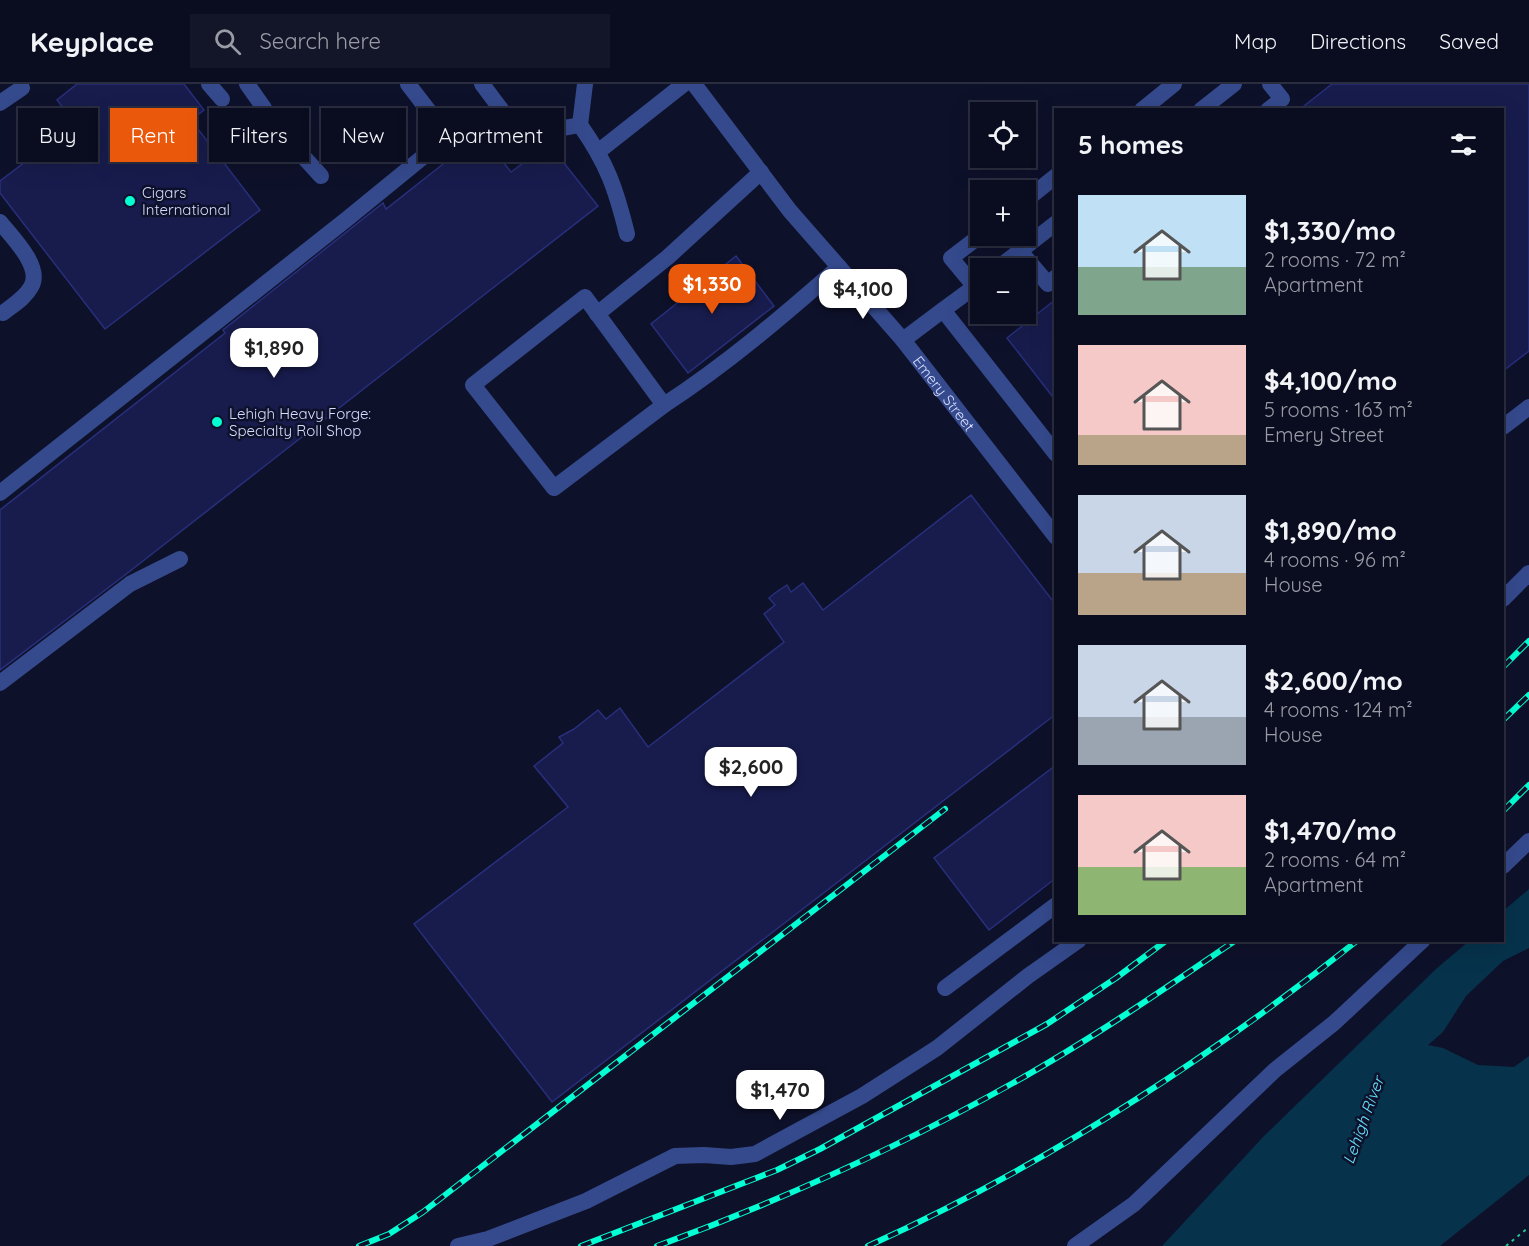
<!DOCTYPE html>
<meta charset="utf-8">
<style>
body{margin:0;font-family:Quicksand,sans-serif;background:#131629;color:#f1f3f6;height:100vh;display:flex;flex-direction:column;font-size:22px;white-space:nowrap}
*{box-sizing:border-box;margin:0}
p{font-size:20px;color:#999ca5}
.icon{flex:none;width:33px;height:33px;fill:none;stroke:currentColor;stroke-width:2;stroke-linecap:round;stroke-linejoin:round}
.map{position:relative;flex:1;overflow:hidden}
.drawer{position:absolute;left:1054px;top:24px;width:450px;height:834px;display:flex;flex-direction:column;background:#0a0d20;border-radius:0px;box-shadow:0 6px 24px #0002,0 0 0 2px #2a2d3e}
.drawer>*{flex:none}
.hud{position:absolute;left:18px;top:24px;width:570px;height:54px;display:flex;gap:12px}
.buttons{position:absolute;left:970px;top:18px;display:grid;gap:12px}
.buttons a{display:grid;place-items:center;width:66px;height:66px;border-radius:0px;background:#0a0d20;box-shadow:0 6px 24px #0002,0 0 0 2px #2a2d3e;font-size:30px}
.price{position:absolute;translate:-50% -51px;padding:0 14px;border-radius:12px;background:#fff;color:#222;font-size:20px;line-height:39px;filter:drop-shadow(0 2px 3px #0008)}
.price::after{content:'';position:absolute;left:50%;top:36px;width:18px;height:14px;margin-left:-9px;background:inherit;clip-path:polygon(0 0,100% 0,50% 100%)}
.price.selected{background:#ea580c;color:#fff}
ul{padding:0;list-style:none}
li{display:flex;align-items:center;gap:18px;height:150px;padding:0 24px}
li span{display:grid;place-items:center;flex:none;width:168px;height:120px;border-radius:0px;color:#555}
li>.icon{margin-inline-start:auto}
span .icon{width:72px;height:72px;fill:#fffc;stroke-width:1}
li b{font-size:26px}
h2{display:flex;justify-content:space-between;align-items:center;height:72px;padding:0 24px;font-size:26px}
.tag{padding:0 21px;border-radius:0px;background:#0a0d20;box-shadow:0 6px 24px #0002,0 0 0 2px #2a2d3e;font-size:21px;line-height:54px}
.tag.selected{background:#ea580c;color:#fff}
header{display:flex;align-items:center;gap:36px;box-sizing:border-box;height:84px;padding:0 30px;background:#0a0d20;border-bottom:2px solid #2a2d3e}
header strong{font-size:28px}
nav{display:flex;gap:33px;margin-inline-start:auto;font-size:21px}
.search{width:420px;height:54px;background:#131629;display:flex;align-items:center;gap:15px;box-sizing:border-box;padding:0 21px;border-radius:0px;color:#999ca5;font-size:22px}
.map>svg:first-child{display:block}
.water{fill:#06324b}
.building{fill:#181c4d;stroke:#282f7b;stroke-width:1.5}
.lines{fill:none;stroke-linecap:round;stroke-linejoin:round}
.path{stroke:#25c58f;stroke-width:2;stroke-dasharray:3 4.5;stroke-linecap:butt}
.minor{stroke:#354a8d;stroke-width:16}
.rail-casing{stroke:#03ffd3;stroke-width:6}
.rail{stroke:#0e112a;stroke-width:4;stroke-dasharray:11;stroke-linecap:butt}
.poi-dot{fill:#03ffd3;stroke:#0e112a;stroke-width:2}
.labels{text-anchor:middle;dominant-baseline:central;stroke-width:5;stroke-linejoin:round;paint-order:stroke}
.poi-label{font-size:15px;fill:#d7ddff;stroke:#0e112a;text-anchor:start}
.street-label{font-size:15px;fill:#d7ddff;stroke:#0e112a}
.water-label{font-size:16px;font-style:italic;fill:#65e2ff;stroke:#0e112a}
</style>
<header>
<strong>Keyplace</strong>
<div class="search"><svg class="icon" aria-label="search" viewBox="0 0 24 24"><circle cx="10" cy="10" r="6"/><path d="M15 15l6 6"/></svg>Search here</div>
<nav><a>Map</a><a>Directions</a><a>Saved</a></nav>
</header>
<div class="map">
<svg width="1529" height="1162" viewBox="0 0 1529 1162">
<rect width="100%" height="100%" fill="#0e112a"/>
<path class="water" d="M1529 805V864L1503 877 1466 912 1443 948 1428 961 1443 964 1478 981 1514 983 1529 972V1091L1440 1162H1162L1264 1052 1436 885 1469 857 1503 856V827Z"/>
<g class="building">
<path d="M77 0H184L204 26 191 36 260 126 105 245 0 109V97L75 40 57 16Z"/>
<path d="M1332 0H1529V267L1503 287V26H1299Z"/>
<path d="M481 50 511 88 549 60 598 122 125 491 0 586V426L225 249 223 246 383 119 386 125Z"/>
<path d="M736 172 774 222 688 289 651 240Z"/>
<path d="M1056 215V317L1007 254Z"/>
<path d="M971 411 1056 521V630L552 1018 414 840 568 723 534 682 563 659 559 653 574 645 598 626 606 635 620 624 648 663 784 558 764 530 775 521 769 514 775 509 787 501 791 508 803 499 823 526Z"/>
<path d="M1056 681V794L989 846 934 774Z"/>
</g>
<g class="lines">
<path class="path" d="M1506 1162 1529 1143"/>
<g class="minor">
<path d="M209 0 222 15"/>
<path d="M247 0 264 24"/>
<path d="M408 0 448 52"/>
<path d="M482 0 512 40"/>
<path d="M585 0 580 41C607 79 616 105 627 150"/>
<path id="s1" d="M694 0 790 127 903 256 1056 453"/>
<path d="M0 19 22 4"/>
<path d="M1142 26 1174 0"/>
<path d="M1201 26 1234 0"/>
<path d="M1268 26 1282 15 1270 0"/>
<path d="M291 59 321 92"/>
<path d="M599 67 684 0"/>
<path d="M1026 116 1056 92"/>
<path d="M0 138C12 153 43 183 31 203 25 214 13 221 3 229"/>
<path d="M1020 167 1048 200 1056 193"/>
<path d="M998 184 1056 139"/>
<path d="M981 198 943 226 1056 370"/>
<path d="M975 203 951 174 981 151"/>
<path d="M585 213 664 321 554 404 473 301Z"/>
<path d="M597 230 668 173 761 88"/>
<path d="M903 256 943 226"/>
<path d="M664 321C727 280 783 232 839 183"/>
<path d="M1503 343 1529 323"/>
<path d="M0 409 347 135 467 37 484 34 547 47 580 41"/>
<path d="M1503 515 1529 489"/>
<path d="M0 599 130 500 180 475"/>
<path d="M1503 782 1529 757"/>
<path d="M945 904 1056 821"/>
<path d="M458 1162 488 1155 586 1117 675 1072 704 1071 731 1073 755 1070 862 1012 937 964 1028 892 1079 856"/>
<path d="M1075 1162 1134 1120 1275 986 1334 939 1423 856"/>
</g>
<g class="rail-casing">
<g id="rail">
<path d="M1503 583 1529 557"/>
<path d="M1503 636 1529 611"/>
<path d="M1503 727 1529 701"/>
<path d="M359 1162 389 1150 423 1128 945 725"/>
<path d="M581 1162 777 1086 820 1065 1047 940 1116 894 1167 856"/>
<path d="M657 1162C780 1117 899 1063 1013 999 1090 956 1163 906 1236 856"/>
<path d="M868 1162C1044 1082 1206 977 1358 856"/>
</g>
</g>
<use href="#rail" class="rail"/>
</g>
<g class="poi-dot">
<circle cx="130" cy="117" r="6"/>
<circle cx="217" cy="338" r="6"/>
</g>
<g class="labels">
<g class="poi-label">
<text x="142" y="108">Cigars<tspan x="142" dy="17">International</tspan></text>
<text x="229" y="329">Lehigh Heavy Forge:<tspan x="229" dy="17">Specialty Roll Shop</tspan></text>
</g>
<g class="street-label">
<text stroke="none"><textPath href="#s1" startOffset="398">Emery Street</textPath></text>
</g>
<g class="water-label">
<text transform="translate(1363 1036) rotate(-70)">Lehigh River</text>
</g>
</g>
</svg>
<div class="buttons">
<a><svg class="icon" aria-label="locate" viewBox="0 0 24 24"><circle cx="12" cy="12" r="6"/><path d="M12 2v4M12 18v4M2 12h4M18 12h4"/></svg></a>
<a>+</a>
<a>−</a>
</div>
<b class="price selected" style="left:712px;top:231px">$1,330</b>
<b class="price" style="left:863px;top:236px">$4,100</b>
<b class="price" style="left:274px;top:295px">$1,890</b>
<b class="price" style="left:751px;top:714px">$2,600</b>
<b class="price" style="left:780px;top:1037px">$1,470</b>
<div class="hud">
<a class="tag">Buy</a>
<a class="tag selected">Rent</a>
<a class="tag">Filters</a>
<a class="tag">New</a>
<a class="tag">Apartment</a>
</div>
<section class="drawer">
<h2>5 homes<svg class="icon" aria-label="filters" viewBox="0 0 24 24"><path d="M4 7h16M4 17h16"/><circle cx="9" cy="7" r="2"/><circle cx="15" cy="17" r="2"/></svg></h2>
<ul>
<li><span style="background:linear-gradient(#bfe0f5 60%,#7fa58c 0)"><svg class="icon" aria-label="home" viewBox="0 0 24 24"><path d="M3 11l9-7 9 7M6 9v11h12V9"/></svg></span><div><b>$1,330/mo</b><p>2 rooms · 72 m²</p><p>Apartment</p></div></li>
<li><span style="background:linear-gradient(#f6c9c9 75%,#b9a48a 0)"><svg class="icon" aria-label="home" viewBox="0 0 24 24"><path d="M3 11l9-7 9 7M6 9v11h12V9"/></svg></span><div><b>$4,100/mo</b><p>5 rooms · 163 m²</p><p>Emery Street</p></div></li>
<li><span style="background:linear-gradient(#c9d6e8 65%,#b9a48a 0)"><svg class="icon" aria-label="home" viewBox="0 0 24 24"><path d="M3 11l9-7 9 7M6 9v11h12V9"/></svg></span><div><b>$1,890/mo</b><p>4 rooms · 96 m²</p><p>House</p></div></li>
<li><span style="background:linear-gradient(#c9d6e8 60%,#9aa5b1 0)"><svg class="icon" aria-label="home" viewBox="0 0 24 24"><path d="M3 11l9-7 9 7M6 9v11h12V9"/></svg></span><div><b>$2,600/mo</b><p>4 rooms · 124 m²</p><p>House</p></div></li>
<li><span style="background:linear-gradient(#f6c9c9 60%,#8fb573 0)"><svg class="icon" aria-label="home" viewBox="0 0 24 24"><path d="M3 11l9-7 9 7M6 9v11h12V9"/></svg></span><div><b>$1,470/mo</b><p>2 rooms · 64 m²</p><p>Apartment</p></div></li>
</ul>
</section>
</div>
